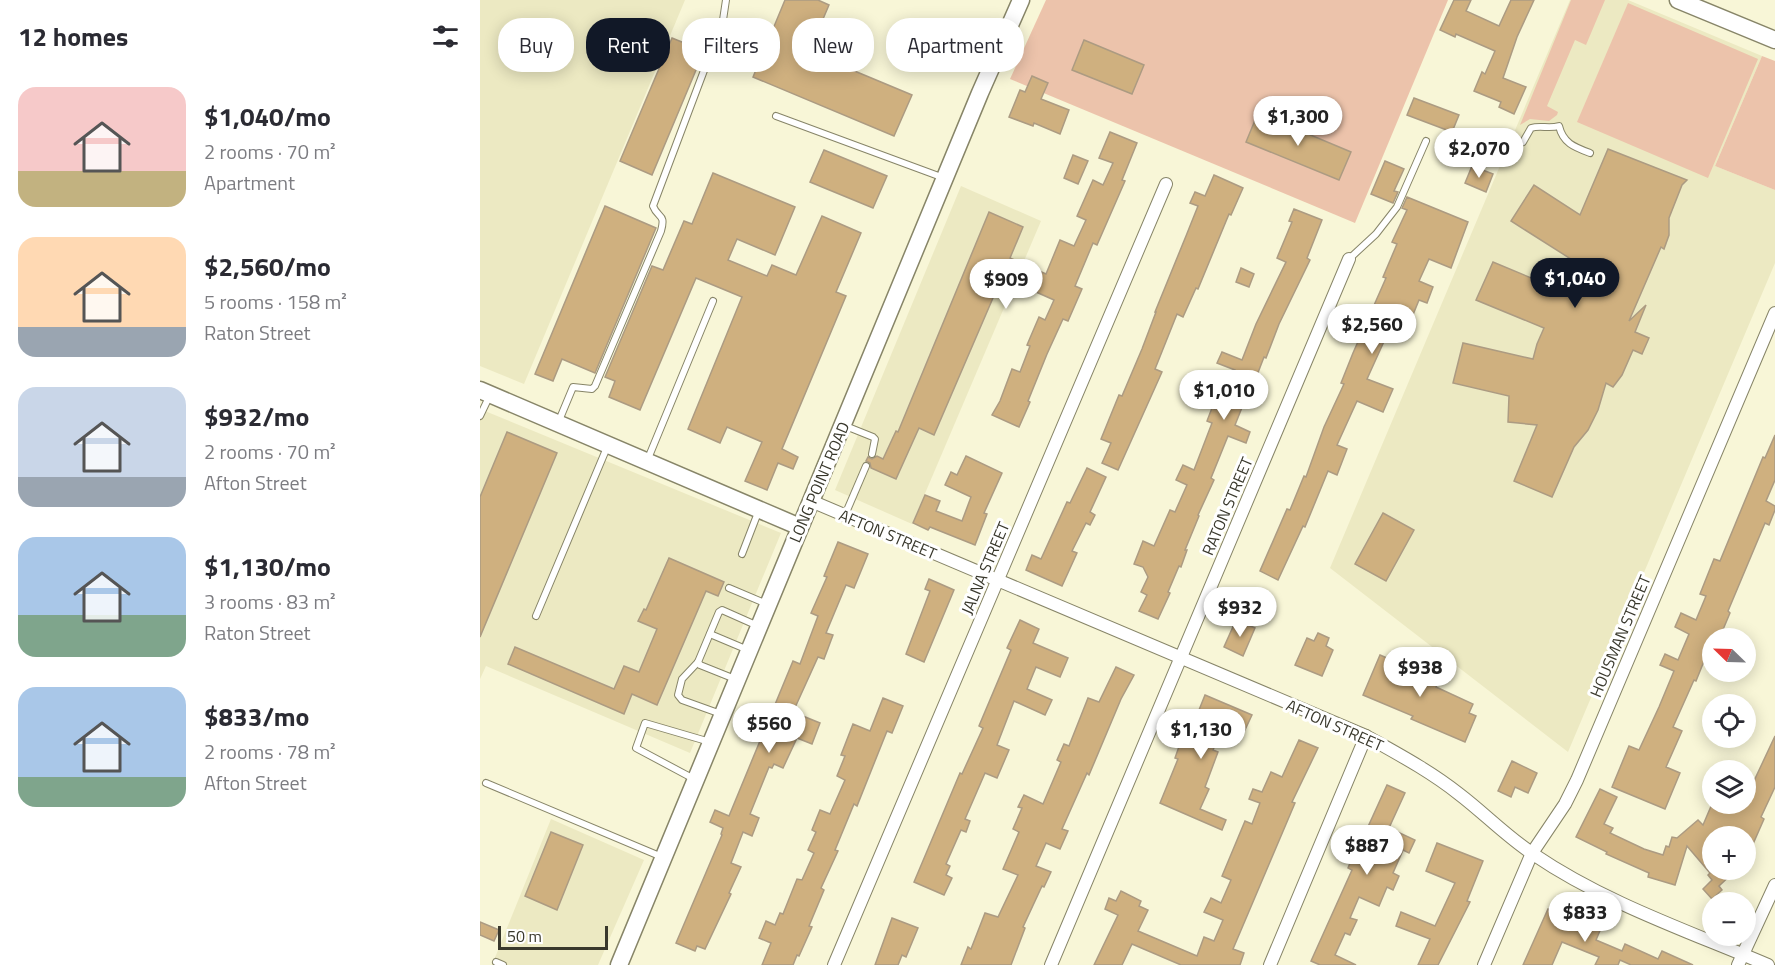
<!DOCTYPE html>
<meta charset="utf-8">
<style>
body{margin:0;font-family:"Titillium Web",sans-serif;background:#f7f7f7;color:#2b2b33;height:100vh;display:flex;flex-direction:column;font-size:22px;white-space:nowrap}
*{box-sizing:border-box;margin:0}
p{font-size:20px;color:#7c7c81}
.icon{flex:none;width:33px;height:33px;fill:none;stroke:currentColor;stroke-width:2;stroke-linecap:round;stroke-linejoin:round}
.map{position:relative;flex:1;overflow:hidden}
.drawer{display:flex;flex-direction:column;background:#fff;width:480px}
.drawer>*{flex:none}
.guide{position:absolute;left:18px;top:18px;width:570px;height:54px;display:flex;gap:12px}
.needle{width:39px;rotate:293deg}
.controls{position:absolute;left:1222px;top:628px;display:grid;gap:12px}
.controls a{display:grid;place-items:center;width:54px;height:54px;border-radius:50%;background:#fff;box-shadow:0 3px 15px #0003;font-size:30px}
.scale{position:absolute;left:18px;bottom:15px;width:110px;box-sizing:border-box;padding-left:6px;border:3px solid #39382c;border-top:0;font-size:16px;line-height:21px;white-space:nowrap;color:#39382c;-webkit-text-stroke:4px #fff;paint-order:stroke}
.price{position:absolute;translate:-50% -51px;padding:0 14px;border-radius:21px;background:#fff;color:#222;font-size:20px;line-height:39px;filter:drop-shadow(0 2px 3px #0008)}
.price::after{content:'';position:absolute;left:50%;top:36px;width:18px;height:14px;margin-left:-9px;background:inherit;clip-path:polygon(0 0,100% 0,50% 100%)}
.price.selected{background:#111827;color:#fff}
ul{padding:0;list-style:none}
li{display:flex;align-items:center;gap:18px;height:150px;padding:0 18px}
li span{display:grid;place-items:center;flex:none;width:168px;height:120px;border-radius:18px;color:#555}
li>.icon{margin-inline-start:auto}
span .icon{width:72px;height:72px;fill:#fffc;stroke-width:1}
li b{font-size:26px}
h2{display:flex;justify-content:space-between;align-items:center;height:72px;padding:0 18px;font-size:26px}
.tag{padding:0 21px;border-radius:24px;background:#fff;box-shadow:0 3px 15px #0003;font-size:21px;line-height:54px}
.tag.selected{background:#111827;color:#fff}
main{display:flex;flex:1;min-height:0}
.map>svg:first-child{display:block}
.built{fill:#ece9c2}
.green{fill:#ecc3ab}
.building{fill:#cfb07f;stroke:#ac9b82;stroke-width:1.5}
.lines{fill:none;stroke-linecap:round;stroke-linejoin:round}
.lane-casing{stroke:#878568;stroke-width:8}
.street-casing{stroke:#878568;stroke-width:14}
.secondary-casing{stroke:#878568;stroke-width:19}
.lane{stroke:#fff;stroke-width:6}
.street{stroke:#fff;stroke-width:12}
.secondary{stroke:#fff;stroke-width:16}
.labels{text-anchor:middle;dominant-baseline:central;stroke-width:6;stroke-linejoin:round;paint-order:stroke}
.street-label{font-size:16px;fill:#39382c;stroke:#fff}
</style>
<main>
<section class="drawer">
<h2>12 homes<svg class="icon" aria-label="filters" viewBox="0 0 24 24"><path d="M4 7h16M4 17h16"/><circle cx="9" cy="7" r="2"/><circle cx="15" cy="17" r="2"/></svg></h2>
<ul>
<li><span style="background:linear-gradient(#f6c9c9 70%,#c2b280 0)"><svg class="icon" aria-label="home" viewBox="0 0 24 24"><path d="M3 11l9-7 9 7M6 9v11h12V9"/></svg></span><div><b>$1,040/mo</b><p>2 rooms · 70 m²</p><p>Apartment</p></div></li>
<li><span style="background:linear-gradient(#ffd9b3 75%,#9aa5b1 0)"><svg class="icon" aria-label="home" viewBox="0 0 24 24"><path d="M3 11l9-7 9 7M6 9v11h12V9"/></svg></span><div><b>$2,560/mo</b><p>5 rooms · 158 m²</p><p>Raton Street</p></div></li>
<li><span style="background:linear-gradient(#c9d6e8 75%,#9aa5b1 0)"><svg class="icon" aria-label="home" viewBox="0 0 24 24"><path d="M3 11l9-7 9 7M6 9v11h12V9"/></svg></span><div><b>$932/mo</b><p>2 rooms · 70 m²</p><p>Afton Street</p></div></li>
<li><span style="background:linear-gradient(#a9c7e8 65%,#7fa58c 0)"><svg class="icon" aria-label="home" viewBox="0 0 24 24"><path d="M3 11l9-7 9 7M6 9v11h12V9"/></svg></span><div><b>$1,130/mo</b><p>3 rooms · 83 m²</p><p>Raton Street</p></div></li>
<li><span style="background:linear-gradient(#a9c7e8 75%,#7fa58c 0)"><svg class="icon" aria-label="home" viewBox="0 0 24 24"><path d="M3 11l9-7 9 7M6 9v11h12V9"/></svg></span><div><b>$833/mo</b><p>2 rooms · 78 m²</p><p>Afton Street</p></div></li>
</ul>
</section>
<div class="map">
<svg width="1295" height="965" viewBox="0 0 1295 965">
<rect width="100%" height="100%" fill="#f8f6d7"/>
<g class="built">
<path d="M0 0H205L44 384 0 366Z"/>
<path d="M1090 0H1148L1282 56 1235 166 1295 190V263L1088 752 850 568Z"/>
<path d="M481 186 561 221 432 524 355 490Z"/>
<path d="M0 409 301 533 210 753 6 666 0 679Z"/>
<path d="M71 819 164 860 118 965H12Z"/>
</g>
<g class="green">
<path d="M566 0H968L875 223 530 79Z"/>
<path d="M1091 0H1125L1106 45 1095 40 1067 106 1078 112 1077 115 1069 121 1050 119 1040 125Z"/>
<path d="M1148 3 1278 59 1228 178 1097 122Z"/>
<path d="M1282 56 1295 61V190L1235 166Z"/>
</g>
<g class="building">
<path d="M305 0H338L349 5 329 52 432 95 414 136 273 77Z"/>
<path d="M974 0H991L986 11 1019 26 1031 0H1054L1037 37 1023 78 1046 87 1034 114 1019 107 1021 102 994 91 1002 72 1005 74 1015 51 976 34 975 37 960 30Z"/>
<path d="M192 38 224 51 172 175 140 161Z"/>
<path d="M604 40 664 65 652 94 592 70Z"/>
<path d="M552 76 568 83 561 99 589 110 580 134 554 123 553 126 529 117 540 90 545 92Z"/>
<path d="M934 98 979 115 972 132 927 115Z"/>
<path d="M778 113 871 152 859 180 766 142Z"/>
<path d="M630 132 657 143 642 180 645 181 617 245 613 243 595 286 602 289 588 321 583 319 567 354 548 401 550 402 539 427 512 415 520 401 532 369 540 372 550 346 547 345 559 317 565 320 574 300 522 277 454 435 439 428 416 479 391 468 390 463 386 461 388 457 392 459 397 456 403 459 416 431 418 432 509 212 543 227 530 258 566 274 580 240 594 246 606 220 597 216 613 180 623 185 633 163 619 158Z"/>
<path d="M1128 149 1207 180 1202 185 1189 218V235L1184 249 1181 247 1149 321 1166 305 1155 332 1169 338 1162 354 1153 350 1142 375 1133 387 1126 383 1118 410 1108 430 1094 447 1072 497 1034 481 1057 425 1028 422 1029 396 973 383 983 343 1053 359 1057 344 1064 328 996 300 1013 262 1080 290 1094 261 1031 221 1054 185 1100 215Z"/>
<path d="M344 150 407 176 393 208 330 182Z"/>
<path d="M593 155 608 161 598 184 584 178Z"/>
<path d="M905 161 924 169 914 191 918 192 913 203 891 194Z"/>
<path d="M992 166 1013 174 1006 192 985 183Z"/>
<path d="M233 173 315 207 295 255 257 239 248 260 287 276 292 265 316 275 342 216 381 233 356 292 366 296 302 449 318 457 313 469 298 463 287 490 265 481 282 442 247 427 240 443 208 429 262 297 216 278 160 410 129 397 135 381 125 377 172 266 183 270 204 221 212 224Z"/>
<path d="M734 175 763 188 751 215 749 214 718 289 716 288 703 317 697 314 675 369 682 372 638 470 622 463 631 443 621 439 639 395 642 396 662 349 676 312H675L706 236 718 206 710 203 715 192 725 196Z"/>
<path d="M927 197 988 222 971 268 949 259 939 281 953 287 947 303 939 300 926 332 911 326 887 379 913 389 903 412 877 401 857 445 867 449 857 475 848 471 825 527 823 526 798 580 780 571 807 509 810 510 824 476 826 477 844 427 864 384 861 383 873 353 906 278 903 277 917 244 912 242 927 210 922 208Z"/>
<path d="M125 206 176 228 115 373 82 359 73 381 55 374Z"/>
<path d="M814 209 842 220 827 258 830 260 799 324 786 358 784 357 769 396 767 395 755 425 770 432 766 443 748 436 731 478 734 480 718 515 719 516 705 550H707L701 567 699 566 688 592 690 593 678 619 659 611 667 595 661 592 668 577 663 567 654 564 663 541 674 546 690 510 695 512 707 485 696 480 703 465 714 470 732 423 727 421 732 408 735 409 740 396 744 398 755 370 737 363 742 352 762 360 776 324 806 262 797 258 812 222 809 221Z"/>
<path d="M761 268 774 274 769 287 756 282Z"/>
<path d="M27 432 77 453 0 637V497Z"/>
<path d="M1295 435V480L1286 501 1295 506V510L1289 525 1285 523 1248 611 1250 613 1239 639H1233L1216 681 1214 680 1193 727 1202 731 1186 767 1200 773 1185 809 1132 787 1149 746 1159 750 1179 707 1194 671 1180 665 1185 654 1198 660 1209 634 1195 627 1201 613 1216 620 1226 596 1220 594 1234 559 1240 561 1283 457 1285 458Z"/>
<path d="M486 456 522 473 504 513 507 514 495 545 450 527 448 530 433 523 445 495 460 501 456 511 482 521 491 497 465 485 471 472 477 475Z"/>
<path d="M607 468 626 477 610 512 615 515 610 525 606 523 592 551 597 553 582 586 546 570 552 555 561 559 587 502 590 503Z"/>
<path d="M903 513 934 530 906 581 875 564Z"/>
<path d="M358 542 388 554 374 588 366 585 346 633 353 635 344 659 338 657 313 712 340 723 332 744 317 738 303 768 294 764 292 768 289 767 270 814 279 818 272 836 263 832 251 863 261 867 249 893 251 894 225 949 217 946 215 951 196 943 242 835 241 834 243 828 230 822 235 810 249 816 313 661 320 664 338 616 331 613 347 577 344 576Z"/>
<path d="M189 558 244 582 238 596 226 591 177 705 152 694 144 714 28 664 35 647 134 689 144 666 159 672 177 629 158 621 164 609 166 610Z"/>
<path d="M449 579 474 590 444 662 426 654 450 591 445 589Z"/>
<path d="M540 620 559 629 553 643 588 658 580 677 556 667 547 689 572 700 565 715 534 701 517 745 529 750 517 778 505 773 485 819 490 821 486 832 481 830 466 864 470 866 466 875 472 878 464 895 434 882 480 773 482 774 503 728 499 726 531 650 527 648Z"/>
<path d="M756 620 775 628 763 656 744 647Z"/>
<path d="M838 633 849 638 846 646 853 650 842 676 815 665 827 638 834 641Z"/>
<path d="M900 655 937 671 939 667 960 677 956 687 993 704 989 713 996 716 985 742 931 719 933 716 883 695Z"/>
<path d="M636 667 654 675 641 699 609 775 607 773 582 829 588 831 580 849 566 843 556 866 571 872 564 887 562 886 543 927 545 928 531 965H481L488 947 491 949 505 913 518 917 538 875 523 869 539 832 533 829 542 808 538 807 544 795 563 804 581 762 577 760 584 744 589 746 608 698 619 702Z"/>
<path d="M725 695 772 715 764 732 744 724 733 750 738 752 725 787 729 789 720 809 746 820 742 830 680 803 698 759 695 758 702 738 707 740Z"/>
<path d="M403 698 423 706 412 733 407 731 377 806 374 804 355 850 358 851 341 888 344 890 329 926 332 927 319 956 317 955 313 965H282L291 943 279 938 286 921 295 925 300 913 303 914 317 879 322 880 334 853 328 850 336 832 332 830 340 810 350 814 365 780 357 776 365 756 361 755 373 724 390 731Z"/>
<path d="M1295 736V787L1281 817 1284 819 1266 860V837H1233V870H1256L1239 886 1242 890 1232 899 1223 889 1232 880 1228 875 1230 873 1207 846 1195 885 1168 877 1169 873 1126 854 1127 852 1096 837 1120 789 1137 797 1124 824 1133 828 1130 833 1164 849 1183 855 1186 846 1189 847 1192 837 1197 838 1218 820 1223 825 1232 804H1266V798Z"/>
<path d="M819 740 838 748 812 802 815 803 753 949 764 953 760 965H701L652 944 642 965H614L638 915 625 909 629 898 636 901 641 891 661 901 659 906 668 910 658 931 717 956 724 937 734 941 743 920 724 912 731 898 741 903 751 880 742 876 765 821 772 824 780 803 769 799 773 789 782 792 791 772 802 777Z"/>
<path d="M1032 761 1057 773 1048 793 1035 787 1031 797 1018 791Z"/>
<path d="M907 785 925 793 909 828 935 840 929 853 923 850 913 873 919 876 913 890 907 887 899 906 879 897 870 918 877 920 870 935 865 933 855 955 876 965H840L831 961 872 870 868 868 873 856 876 857 889 830 887 829Z"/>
<path d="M71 832 103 845 77 910 45 896Z"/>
<path d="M957 843 1003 861 987 901 990 902 958 965H938L950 939 916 926 921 912 955 926 975 883 946 871Z"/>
<path d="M1085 907 1097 913 1096 915 1122 926 1116 940 1142 951 1145 944 1178 959 1182 951 1213 965H1151L1140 960 1138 965H1115L1119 957 1082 942 1072 965H1043L1068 909 1082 915Z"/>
<path d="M412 918 438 928 426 957 422 955 418 965H395Z"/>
<path d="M0 922 19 930 14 941 0 935Z"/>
</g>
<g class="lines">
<g class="lane-casing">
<g id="lane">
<path d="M296 116 464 178"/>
<path d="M1043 142 1051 128C1060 125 1069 129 1079 126 1083 143 1094 147 1110 153"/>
<path d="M869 259 896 234 917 207 946 141"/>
<path d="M0 416 10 395"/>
<path d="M78 423 93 387 112 389 115 386 181 231C186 213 178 219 173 206L243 20 246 0"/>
<path d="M363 425 393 437 395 439 392 454"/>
<path d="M167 461 233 301"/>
<path d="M365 515 386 466"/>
<path d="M262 554 279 510"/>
<path d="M249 588 287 604"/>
<path d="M56 616 128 445"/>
<path d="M230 634 268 650"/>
<path d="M218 662 202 679 198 695 202 700 241 714"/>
<path d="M255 679 220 665 218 662 239 612 242 610 278 626"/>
<path d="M214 779 156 748 165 723 230 742"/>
<path d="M6 783 182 857"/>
<path d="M16 962 23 965"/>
</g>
</g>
<g class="street-casing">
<g id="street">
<path d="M331 501 886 736C918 754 950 771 979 794 1004 813 1026 836 1053 854 1125 903 1208 931 1288 965"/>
<path d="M354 965 686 184"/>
<path d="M571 965 869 259"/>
<path d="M790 965 886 736"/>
<path d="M1004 965 1052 853 1085 804 1097 780 1295 313"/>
<path d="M1258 965 1295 885"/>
</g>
</g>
<g class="secondary-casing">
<g id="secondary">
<path d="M1198 0 1295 40"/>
<path d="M0 390 320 527"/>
<path d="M139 965 500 93 541 0"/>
</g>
</g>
<use href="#lane" class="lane"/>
<use href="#street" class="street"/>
<use href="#secondary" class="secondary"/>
</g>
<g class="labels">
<g class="street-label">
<text transform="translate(339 482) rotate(-67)">LONG POINT ROAD</text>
<text transform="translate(747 506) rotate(-67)">RATON STREET</text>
<text transform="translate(408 534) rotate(23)">AFTON STREET</text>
<text transform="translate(505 568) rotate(-67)">JALNA STREET</text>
<text transform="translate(1140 636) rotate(-67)">HOUSMAN STREET</text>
<text transform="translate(855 725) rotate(24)">AFTON STREET</text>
</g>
</g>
</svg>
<div class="controls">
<a><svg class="needle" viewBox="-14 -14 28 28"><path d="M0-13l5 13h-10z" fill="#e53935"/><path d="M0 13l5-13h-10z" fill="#7c7c81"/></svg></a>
<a><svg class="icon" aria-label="locate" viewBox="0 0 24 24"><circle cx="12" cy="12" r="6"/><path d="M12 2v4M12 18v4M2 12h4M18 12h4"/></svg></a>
<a><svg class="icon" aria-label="layers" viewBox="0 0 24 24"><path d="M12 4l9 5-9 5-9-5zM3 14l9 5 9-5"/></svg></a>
<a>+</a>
<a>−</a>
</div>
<div class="scale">50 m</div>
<b class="price" style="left:818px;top:147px">$1,300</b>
<b class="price" style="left:999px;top:179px">$2,070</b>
<b class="price selected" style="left:1095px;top:309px">$1,040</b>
<b class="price" style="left:526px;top:310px">$909</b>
<b class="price" style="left:892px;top:355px">$2,560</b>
<b class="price" style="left:744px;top:421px">$1,010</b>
<b class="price" style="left:760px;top:638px">$932</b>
<b class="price" style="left:940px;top:698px">$938</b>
<b class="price" style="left:289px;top:754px">$560</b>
<b class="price" style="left:721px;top:760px">$1,130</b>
<b class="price" style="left:887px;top:876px">$887</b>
<b class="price" style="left:1105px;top:943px">$833</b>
<div class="guide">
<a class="tag">Buy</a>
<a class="tag selected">Rent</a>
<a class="tag">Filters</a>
<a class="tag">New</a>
<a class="tag">Apartment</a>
</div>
</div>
</main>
